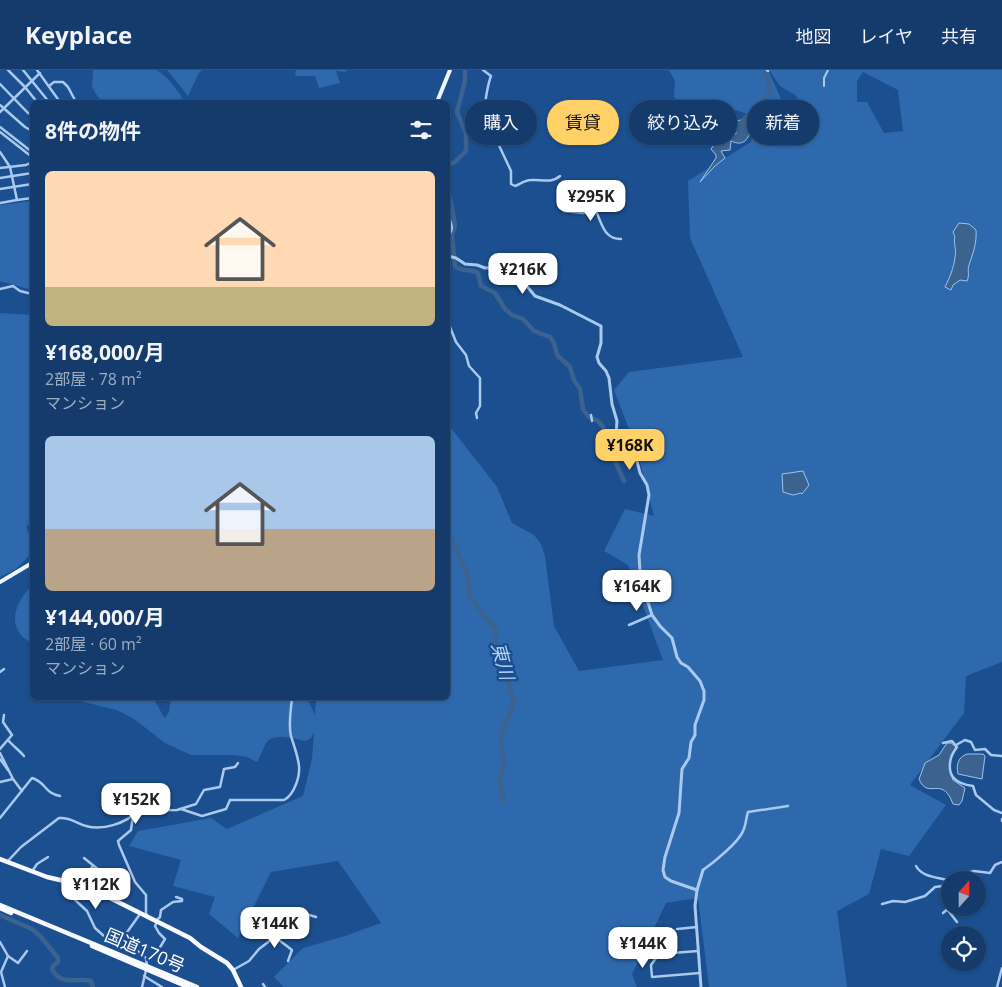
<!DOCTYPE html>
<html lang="ja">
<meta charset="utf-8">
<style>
body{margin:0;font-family:"Open Sans","Noto Sans JP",sans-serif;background:#1d4271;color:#f1f3f6;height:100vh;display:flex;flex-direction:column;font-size:19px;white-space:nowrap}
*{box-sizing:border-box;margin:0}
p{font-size:16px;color:#9dadc1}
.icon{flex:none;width:28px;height:28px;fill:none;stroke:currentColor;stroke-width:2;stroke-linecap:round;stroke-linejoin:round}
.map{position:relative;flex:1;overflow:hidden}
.panel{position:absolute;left:30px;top:30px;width:420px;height:600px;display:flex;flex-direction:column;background:#143b6b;border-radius:8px;box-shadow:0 1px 4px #0004,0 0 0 1px #33557e}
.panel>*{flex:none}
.banner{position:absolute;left:465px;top:30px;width:461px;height:45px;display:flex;gap:10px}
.needle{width:32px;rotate:21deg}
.buttons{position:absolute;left:941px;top:801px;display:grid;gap:10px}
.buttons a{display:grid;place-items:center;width:45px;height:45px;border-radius:50%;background:#143b6b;box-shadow:0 1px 4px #0004,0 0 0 1px #33557e;font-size:25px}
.price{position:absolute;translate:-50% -42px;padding:0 11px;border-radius:10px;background:#fff;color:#222;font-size:16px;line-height:32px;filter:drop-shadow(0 1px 2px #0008)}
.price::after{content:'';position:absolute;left:50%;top:30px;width:15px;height:11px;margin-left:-8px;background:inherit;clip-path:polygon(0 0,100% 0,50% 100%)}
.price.on{background:#ffd166;color:#111}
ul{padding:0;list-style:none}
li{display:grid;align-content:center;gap:10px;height:265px;padding:0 15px}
li span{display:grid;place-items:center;height:155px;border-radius:8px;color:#555}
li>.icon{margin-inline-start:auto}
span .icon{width:90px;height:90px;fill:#fffc;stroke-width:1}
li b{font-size:21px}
h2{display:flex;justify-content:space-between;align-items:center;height:60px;padding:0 15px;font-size:21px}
.chip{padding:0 18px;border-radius:22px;background:#143b6b;box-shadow:0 1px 4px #0004,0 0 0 1px #33557e;font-size:18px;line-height:45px}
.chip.on{background:#ffd166;color:#111}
header{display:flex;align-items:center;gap:30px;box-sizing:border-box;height:70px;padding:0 25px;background:#143b6b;border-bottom:1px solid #33557e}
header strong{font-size:24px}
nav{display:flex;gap:28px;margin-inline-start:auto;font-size:18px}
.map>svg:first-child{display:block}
.green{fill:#2e69ad;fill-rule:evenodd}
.water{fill:#3c6290;stroke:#9cc4f0}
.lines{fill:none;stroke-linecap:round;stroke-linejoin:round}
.river{stroke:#3c6290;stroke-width:4.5}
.pedestrian{stroke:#a9c9ee;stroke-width:2}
.minor{stroke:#a9c9ee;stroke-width:2.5}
.tertiary{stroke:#a9c9ee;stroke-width:3}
.primary{stroke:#f0f6ff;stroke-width:4}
.trunk{stroke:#f8faff;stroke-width:4.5}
.labels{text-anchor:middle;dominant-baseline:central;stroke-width:5;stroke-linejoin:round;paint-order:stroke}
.street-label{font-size:18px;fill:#fff;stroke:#1b4f8f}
.water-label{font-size:19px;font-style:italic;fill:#b5d3f5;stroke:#1b4f8f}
</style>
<header>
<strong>Keyplace</strong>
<nav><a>地図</a><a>レイヤ</a><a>共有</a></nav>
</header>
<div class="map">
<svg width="1002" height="917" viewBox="0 0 1002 917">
<rect width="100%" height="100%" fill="#1b4f8f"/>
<g class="green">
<path d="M93 0H156C168 6 178 21 185 32H92L99 29 92 17Z"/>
<path d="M167 0H202L199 3 188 26Z"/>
<path d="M296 0H347L346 2 336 1 340 13 319 18 315 6H295Z"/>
<path d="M669 0H768L783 33 800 32 795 25 780 16 769 0H1002V592L966 606 964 643 910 715 946 735 909 786 881 779 869 824 837 841 847 917H709L698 828 666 833 632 904 637 917H284L274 907 303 878 345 866 381 853 338 791 271 802 238 868 209 844 215 827 173 816 181 790 129 776 138 761 211 748 227 759 303 726 312 689 314 662 311 668 306 671C295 669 274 662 266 673 263 678 261 686 257 692L247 687 234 685H191L165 673 134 649 117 640 67 628H123L125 630C135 631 149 622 156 633 160 639 161 643 165 648L169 642 171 628H307L315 645 316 628H448V354L497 417 512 453 534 465 541 474 545 486 554 556 579 601 663 590 628 495 604 481 625 439 654 446 637 380 614 320 629 302 743 287 690 168 688 111 751 72 756 47 721 35 707 39 687 35 679 33 674 27 675 11ZM863 2 898 20 903 61 884 63 867 32H857V11Z"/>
<path d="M32 131V220L0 211V135Z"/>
<path d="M0 243 32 245V452L26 457 32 471V483L16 499 0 507Z"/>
<path d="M32 516V573C5 560 14 532 32 516Z"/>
</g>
<g class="water">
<path d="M744 48 752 58C748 69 744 77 731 71L730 80 721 81 725 88 715 96 700 112 716 88V85L711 79 713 76 708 73H720L726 63 736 64 735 51 741 50Z"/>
<path d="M959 153 969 154 976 160C977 173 973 183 969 195 967 200 970 205 967 211L960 210 953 215 951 220 945 217C950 207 954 197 955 187 957 180 953 173 955 167L953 162Z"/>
<path d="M803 401 809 415 802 424 801 423 793 425 783 422 782 404Z"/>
<path d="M947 673H951L956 677C949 688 948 697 953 710L965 718 962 731 959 735 953 734C942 704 928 731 919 709L925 693 939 685Z"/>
<path d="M967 684H983L985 686 982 709 958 704C956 695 958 687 967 684Z"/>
</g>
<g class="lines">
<g class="river">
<path d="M741 54 744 49 762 33 771 20 766 4 767 0"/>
<path d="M448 95 455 92 466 81V64L457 42 465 11V0"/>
<path d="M448 126 450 128 455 155 452 166 448 169"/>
<path d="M452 166 455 196C462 203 470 198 478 203L481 216 495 223 505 239 512 245 523 249 534 261 550 267 554 273 557 285 570 297 574 310 580 319 583 339 588 346 598 351 603 357 609 378 624 411"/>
<path d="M448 462 468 505 469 526 497 561 495 568 514 632 501 666 504 697 499 708 504 731"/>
<path d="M0 845 32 859 41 867 58 888V892L53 896 52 900C64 917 76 907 91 911L93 917"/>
</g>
<path class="pedestrian" d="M824 16V8L828 0"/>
<g class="minor">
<path d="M8 0 25 17 37 32"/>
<path d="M23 0 49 32"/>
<path d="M37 0 60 32"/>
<path d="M483 0 491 6C489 11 484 32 486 37 487 40 490 42 491 44L489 54 511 101V114L515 116C520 114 525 110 531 110 541 109 551 114 560 106"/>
<path d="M767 0 768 1"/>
<path d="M0 14 28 43 32 45"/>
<path d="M49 16 54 12H63L68 17 76 32"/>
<path d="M0 35 25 57 32 61"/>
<path d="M0 42 40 3"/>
<path d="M0 57 32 82"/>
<path d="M0 62 32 87"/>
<path d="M0 82 10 97 17 130 32 128"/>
<path d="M0 98 26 95 32 92"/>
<path d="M0 108 32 103"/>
<path d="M0 119 32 114"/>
<path d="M448 130C449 134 447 138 448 142 449 152 456 157 448 166"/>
<path d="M0 133 17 130"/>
<path d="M564 139V141L583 143 596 141C602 154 604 169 621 169"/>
<path d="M0 219 13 216 20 221 32 224"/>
<path d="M448 224V238"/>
<path d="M448 252 456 272 466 285 469 296 480 308V336L476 343 477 348"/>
<path d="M591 345 592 351"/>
<path d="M629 555 652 545"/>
<path d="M0 602 4 599"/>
<path d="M8 670C13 676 19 680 24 686"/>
<path d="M943 673 952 671 957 677C955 680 952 684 951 688 946 707 957 714 973 716L976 725 994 740 1002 743"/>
<path d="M956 675 965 670 971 672 975 680 985 679 991 685 1002 686"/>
<path d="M0 679 12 665 3 652 4 645"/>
<path d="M0 683 13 709"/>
<path d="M0 689 8 700"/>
<path d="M0 712 13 709 22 721"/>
<path d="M181 739 202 746 226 739 230 730H284C294 725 300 707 299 696 298 686 294 676 291 666 288 654 291 640 292 628"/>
<path d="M133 746 131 760 118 771 119 775 135 812 146 825V843L147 845"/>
<path d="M0 748 32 708C46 712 44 723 60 726"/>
<path d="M1002 749V751"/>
<path d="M84 788 109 808"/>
<path d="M7 792 21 777 59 748C70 747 76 753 86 756 103 761 126 753 138 741L177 740 196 734 204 720 220 717 224 699 235 697 238 693"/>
<path d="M916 796C922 807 937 807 947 810"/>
<path d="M33 800 37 794 48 787"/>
<path d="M703 800C713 793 739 772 743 761 746 755 746 748 748 742L788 736"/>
<path d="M952 810 963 804 974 801 990 803 995 795 1002 792"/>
<path d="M70 813 74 829 87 841 95 858 114 875 129 874 146 888 147 896 142 917"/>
<path d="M79 814 82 808 93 796"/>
<path d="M950 821 947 824 950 830"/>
<path d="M882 834 893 831 905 832 925 826 935 817 942 816 946 811H950"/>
<path d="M947 839 957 852"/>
<path d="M943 843 950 837"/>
<path d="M157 850 160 847 161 840 173 832 182 831V829L176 827"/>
<path d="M677 859 697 857"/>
<path d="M275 867 292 880 288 891"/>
<path d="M0 872 8 886 1 902 5 917"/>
<path d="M118 875 140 844"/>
<path d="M698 881 659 884 651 895 652 907 700 903"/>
<path d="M8 886 18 893 27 881"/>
<path d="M147 891 156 884 165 869 159 863 155 856 157 852"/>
<path d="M233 900 249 891 259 879 302 846 306 844 316 847"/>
<path d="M144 906 162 917"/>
<path d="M263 914 265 917"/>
<path d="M997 917 1002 898"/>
</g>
<g class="tertiary">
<path d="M448 186 456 188 465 194 477 195 485 198 499 197 521 209 535 226 560 235 601 256V273L597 287 599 293 606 301 609 308 612 334 617 351 616 365 621 373 637 391 640 403 647 415 649 425 639 485 641 518 646 526 652 545 660 556 672 568 677 587 681 593 688 597 700 611 704 621V630L695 655V665L691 672 689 688 682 699 679 743 665 787 663 800 665 807 671 811 697 820"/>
<path d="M701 917 695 836 697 820 703 800"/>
</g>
<g class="primary">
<path d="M437 32 450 0"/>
<path d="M0 512 32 493"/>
</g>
<g class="trunk">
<path d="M0 789 47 807 86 816 190 868 201 877 227 893 233 900 241 917"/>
<path d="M0 835 197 917"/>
<path d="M0 838 11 843"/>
<path d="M92 876 188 917"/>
</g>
</g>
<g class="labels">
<g class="street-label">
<text transform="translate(145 880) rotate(23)">国道170号</text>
</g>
<g class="water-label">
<text transform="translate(503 591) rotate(75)">東川</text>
</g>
</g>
</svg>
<div class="buttons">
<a><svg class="needle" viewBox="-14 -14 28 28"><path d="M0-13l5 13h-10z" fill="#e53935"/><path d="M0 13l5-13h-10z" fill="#9dadc1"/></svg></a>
<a><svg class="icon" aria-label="locate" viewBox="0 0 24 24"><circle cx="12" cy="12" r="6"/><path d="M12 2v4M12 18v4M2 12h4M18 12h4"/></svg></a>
</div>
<b class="price" style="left:591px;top:152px">¥295K</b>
<b class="price" style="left:523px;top:225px">¥216K</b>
<b class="price on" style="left:630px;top:401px">¥168K</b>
<b class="price" style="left:637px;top:542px">¥164K</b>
<b class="price" style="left:136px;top:755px">¥152K</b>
<b class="price" style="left:96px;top:840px">¥112K</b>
<b class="price" style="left:275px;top:879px">¥144K</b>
<b class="price" style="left:643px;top:899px">¥144K</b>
<div class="banner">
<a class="chip">購入</a>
<a class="chip on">賃貸</a>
<a class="chip">絞り込み</a>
<a class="chip">新着</a>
</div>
<section class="panel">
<h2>8件の物件<svg class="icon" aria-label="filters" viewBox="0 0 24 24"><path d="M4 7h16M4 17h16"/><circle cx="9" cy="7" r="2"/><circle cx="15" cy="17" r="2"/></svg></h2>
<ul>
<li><span style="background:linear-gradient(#ffd9b3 75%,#c2b280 0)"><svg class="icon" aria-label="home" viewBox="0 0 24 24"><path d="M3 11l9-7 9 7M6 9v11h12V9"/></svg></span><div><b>¥168,000/月</b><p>2部屋 · 78 m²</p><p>マンション</p></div></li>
<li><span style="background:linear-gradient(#a9c7e8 60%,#b9a48a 0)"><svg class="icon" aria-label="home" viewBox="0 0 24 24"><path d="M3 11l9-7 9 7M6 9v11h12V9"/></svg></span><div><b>¥144,000/月</b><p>2部屋 · 60 m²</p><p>マンション</p></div></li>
</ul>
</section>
</div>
